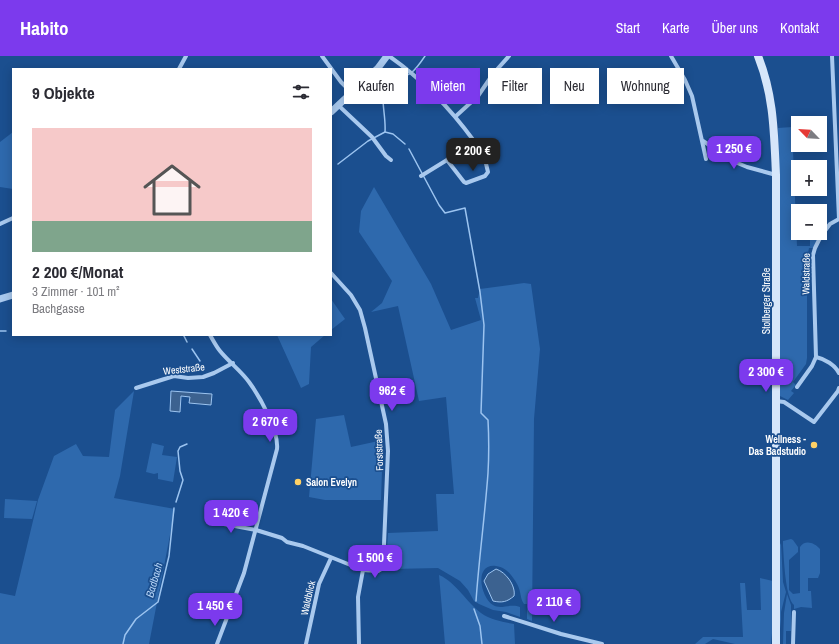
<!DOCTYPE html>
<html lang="de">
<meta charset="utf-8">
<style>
body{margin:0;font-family:"Archivo Narrow",sans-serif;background:#f7f7f7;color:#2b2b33;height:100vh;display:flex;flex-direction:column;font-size:15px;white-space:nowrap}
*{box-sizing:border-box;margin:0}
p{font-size:13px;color:#7c7c81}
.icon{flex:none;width:22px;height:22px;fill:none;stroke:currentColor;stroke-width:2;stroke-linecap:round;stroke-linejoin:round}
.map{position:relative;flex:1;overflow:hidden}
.details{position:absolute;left:12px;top:12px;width:320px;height:268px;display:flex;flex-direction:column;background:#fff;border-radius:0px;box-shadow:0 2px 10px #0003}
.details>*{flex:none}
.hud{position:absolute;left:344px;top:12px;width:380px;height:36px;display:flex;gap:8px}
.needle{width:26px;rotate:295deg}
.controls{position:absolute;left:791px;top:60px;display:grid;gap:8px}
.controls a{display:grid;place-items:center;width:36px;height:36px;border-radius:0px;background:#fff;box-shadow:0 2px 10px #0003;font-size:20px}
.price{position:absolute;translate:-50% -34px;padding:0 9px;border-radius:8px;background:#7c3aed;color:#fff;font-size:13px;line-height:26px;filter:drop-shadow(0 1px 2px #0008)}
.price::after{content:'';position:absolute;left:50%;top:24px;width:12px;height:9px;margin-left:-6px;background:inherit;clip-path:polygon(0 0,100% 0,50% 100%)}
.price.on{background:#222;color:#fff}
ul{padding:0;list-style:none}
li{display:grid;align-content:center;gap:8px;height:212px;padding:0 20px}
li span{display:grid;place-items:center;height:124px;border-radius:0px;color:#555}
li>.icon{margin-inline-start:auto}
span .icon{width:72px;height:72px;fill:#fffc;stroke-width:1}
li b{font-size:17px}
h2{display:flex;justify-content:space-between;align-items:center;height:48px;padding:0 20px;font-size:17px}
.tag{padding:0 14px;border-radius:0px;background:#fff;box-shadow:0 2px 10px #0003;font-size:14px;line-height:36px}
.tag.on{background:#7c3aed;color:#fff}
header{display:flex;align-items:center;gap:24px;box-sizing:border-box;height:56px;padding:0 20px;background:#7c3aed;color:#fff}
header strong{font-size:19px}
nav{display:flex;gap:22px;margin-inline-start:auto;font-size:14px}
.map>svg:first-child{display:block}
.green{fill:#2e69ad}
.water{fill:#3c6290;stroke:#9cc4f0}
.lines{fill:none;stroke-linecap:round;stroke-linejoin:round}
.stream{stroke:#9cc4f0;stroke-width:1.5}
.minor{stroke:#a9c9ee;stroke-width:4}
.tertiary{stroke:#a9c9ee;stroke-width:7}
.secondary{stroke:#d6e6fa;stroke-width:8}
.poi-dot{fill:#ffd166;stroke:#1b4f8f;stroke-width:1.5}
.labels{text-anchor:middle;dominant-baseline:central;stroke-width:3.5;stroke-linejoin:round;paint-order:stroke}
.street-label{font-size:10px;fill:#fff;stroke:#1b4f8f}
.poi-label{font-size:10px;font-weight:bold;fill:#fff;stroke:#1b4f8f;text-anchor:end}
.water-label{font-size:11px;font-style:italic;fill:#b5d3f5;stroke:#1b4f8f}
</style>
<header>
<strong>Habito</strong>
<nav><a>Start</a><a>Karte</a><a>Über uns</a><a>Kontakt</a></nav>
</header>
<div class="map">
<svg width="839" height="588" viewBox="0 0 839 588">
<rect width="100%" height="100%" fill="#1b4f8f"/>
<g class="green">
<path d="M792 71 797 190H810V177H820V171L826 170 813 192H809L807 202V302L806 308 793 326 796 329 791 335 794 337 788 344 780 340 779 129 778 72Z"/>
<path d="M13 76V133L0 131V86Z"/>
<path d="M374 131 431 228 451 274 481 264 475 242H478L480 233 524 227 531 228 540 293 534 363 532 565 527 563V548H524C521 544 521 540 520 536 519 530 515 524 511 519 507 514 503 511 496 510 474 507 480 541 493 549 501 554 511 547 520 551V561L506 556 493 554 479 548 474 545 468 534 460 525 438 512 392 513 386 511 388 477 438 475 436 438H454L446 341 419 345 398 250 371 256 382 247 392 225 359 176 361 155Z"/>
<path d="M331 243 345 263 331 274Z"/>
<path d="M277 279H325L311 291 309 328 301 332Z"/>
<path d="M134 335 120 420 114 442 175 453 149 588H0V537L15 540 38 444 54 400 76 388 83 400 109 401 115 354Z"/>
<path d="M344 359 351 391 383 384 381 444H325L309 441 316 363Z"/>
<path d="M152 387 164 390 162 399 177 401 173 426 158 423V417L154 418 146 416Z"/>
<path d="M5 443 37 445 32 463 4 462Z"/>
<path d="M791 483 793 484 798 491V496L789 504V534L793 538 800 537V491C805 483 815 487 820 493V517L818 522H808V535H811L812 552 801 551 794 553V549C785 541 784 502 783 490V485Z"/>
<path d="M781 487 783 526 786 536 781 556V573L780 564V489Z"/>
<path d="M439 519C457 527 466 546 481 557 491 564 503 566 514 568L515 588H445Z"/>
<path d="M760 522 773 525V567L771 588H735L713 583 705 588H695L703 581H743L740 527H745L747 554H761Z"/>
<path d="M787 538 791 549V575H786V588H783L784 557Z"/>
</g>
<g class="water">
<path d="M171 335 212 338 211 349 189 347 190 341 181 340 180 356 170 355Z"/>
<path d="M496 513C506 516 516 530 514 540 507 546 502 547 493 545L484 525 488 518Z"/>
</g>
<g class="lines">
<g class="stream">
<path d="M385 76 393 78 405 88"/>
<path d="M409 93 439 149 445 157 465 152 480 236 484 269 481 357 488 364C489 382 489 399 488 417 485 459 479 502 476 545"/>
<path d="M338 108 368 85 385 76C386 63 382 49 383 36 384 26 404 22 411 17 417 12 421 6 425 0"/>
<path d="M0 275H6"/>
<path d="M184 280 187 286"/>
<path d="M192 293 200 305"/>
<path d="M176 446 183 424 180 415 178 395 180 391 187 388"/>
<path d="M474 553 480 570 482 588"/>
<path d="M123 588 125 579 136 563 158 546 169 500 174 452"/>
</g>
<g class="minor">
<path d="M322 0 341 26 351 36"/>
<path d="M389 0C422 23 450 52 474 85L447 104 421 120"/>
<path d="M671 0 685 24 692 40 706 103"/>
<path d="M179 13 186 0"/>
<path d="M338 49 372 81 386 100 391 104"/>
<path d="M456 60 478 40 493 18 509 0"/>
<path d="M703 85 735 106 747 111 776 119"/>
<path d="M447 104 464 126 466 127 485 120 488 116 481 87 477 84 474 85"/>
<path d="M0 168 13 162"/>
<path d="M210 279C213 284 216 290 220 295 229 306 241 315 249 326 260 341 279 375 277 393L244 517 217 588"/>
<path d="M816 301C825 303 835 309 839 317"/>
<path d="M797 331 812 310 816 301 813 199 815 192 821 180 830 168 839 163 832 0"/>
<path d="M136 332 174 320 188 322 203 321 214 317 233 307"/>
<path d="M776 345 784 346 814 366 838 335 839 332"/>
<path d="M208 465 256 474 282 482 287 486 303 490 363 514 378 515 383 512 388 395 386 368 365 272 360 254 351 239 331 217"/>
<path d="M504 560 561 578 602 588"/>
<path d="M306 588 319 528 331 502"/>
<path d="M359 588 358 541 363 514"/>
<path d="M793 588 794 556"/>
</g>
<g class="tertiary">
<path d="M331 56 378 12 387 0"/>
<path d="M0 243 13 239"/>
</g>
<path class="secondary" d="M758 0C774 40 774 77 776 119V588"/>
</g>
<g class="poi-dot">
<circle cx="814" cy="389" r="4"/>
<circle cx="298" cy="426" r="4"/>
</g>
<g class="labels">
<g class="street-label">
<text transform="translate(806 218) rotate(-89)">Waldstraße</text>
<text transform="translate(766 245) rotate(-90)">Stollberger Straße</text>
<text transform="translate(184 313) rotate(-6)">Weststraße</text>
<text transform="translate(379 394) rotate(-92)">Forststraße</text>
<text transform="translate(308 542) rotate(-77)">Waldblick</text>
</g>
<g class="poi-label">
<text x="806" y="383">Wellness -<tspan x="806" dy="12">Das Badstudio</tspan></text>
<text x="306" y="426" text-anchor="start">Salon Evelyn</text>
</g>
<g class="water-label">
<text transform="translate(154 524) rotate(-74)">Badbach</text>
</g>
</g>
</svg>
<div class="controls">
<a><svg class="needle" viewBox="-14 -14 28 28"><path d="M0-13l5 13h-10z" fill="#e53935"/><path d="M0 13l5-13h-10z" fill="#7c7c81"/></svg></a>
<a>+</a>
<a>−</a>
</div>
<b class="price" style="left:734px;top:114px">1 250 €</b>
<b class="price on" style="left:473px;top:116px">2 200 €</b>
<b class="price" style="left:766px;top:337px">2 300 €</b>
<b class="price" style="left:392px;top:356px">962 €</b>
<b class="price" style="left:270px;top:387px">2 670 €</b>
<b class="price" style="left:231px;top:478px">1 420 €</b>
<b class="price" style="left:375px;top:523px">1 500 €</b>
<b class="price" style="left:554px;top:567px">2 110 €</b>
<b class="price" style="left:215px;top:571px">1 450 €</b>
<div class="hud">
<a class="tag">Kaufen</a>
<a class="tag on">Mieten</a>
<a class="tag">Filter</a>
<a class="tag">Neu</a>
<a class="tag">Wohnung</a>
</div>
<section class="details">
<h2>9 Objekte<svg class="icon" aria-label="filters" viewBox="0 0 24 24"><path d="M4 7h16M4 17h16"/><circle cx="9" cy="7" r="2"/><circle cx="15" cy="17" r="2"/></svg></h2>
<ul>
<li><span style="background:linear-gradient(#f6c9c9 75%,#7fa58c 0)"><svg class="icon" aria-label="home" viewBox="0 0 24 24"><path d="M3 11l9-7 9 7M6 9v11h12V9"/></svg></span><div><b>2 200 €/Monat</b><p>3 Zimmer · 101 m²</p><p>Bachgasse</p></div></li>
</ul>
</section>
</div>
